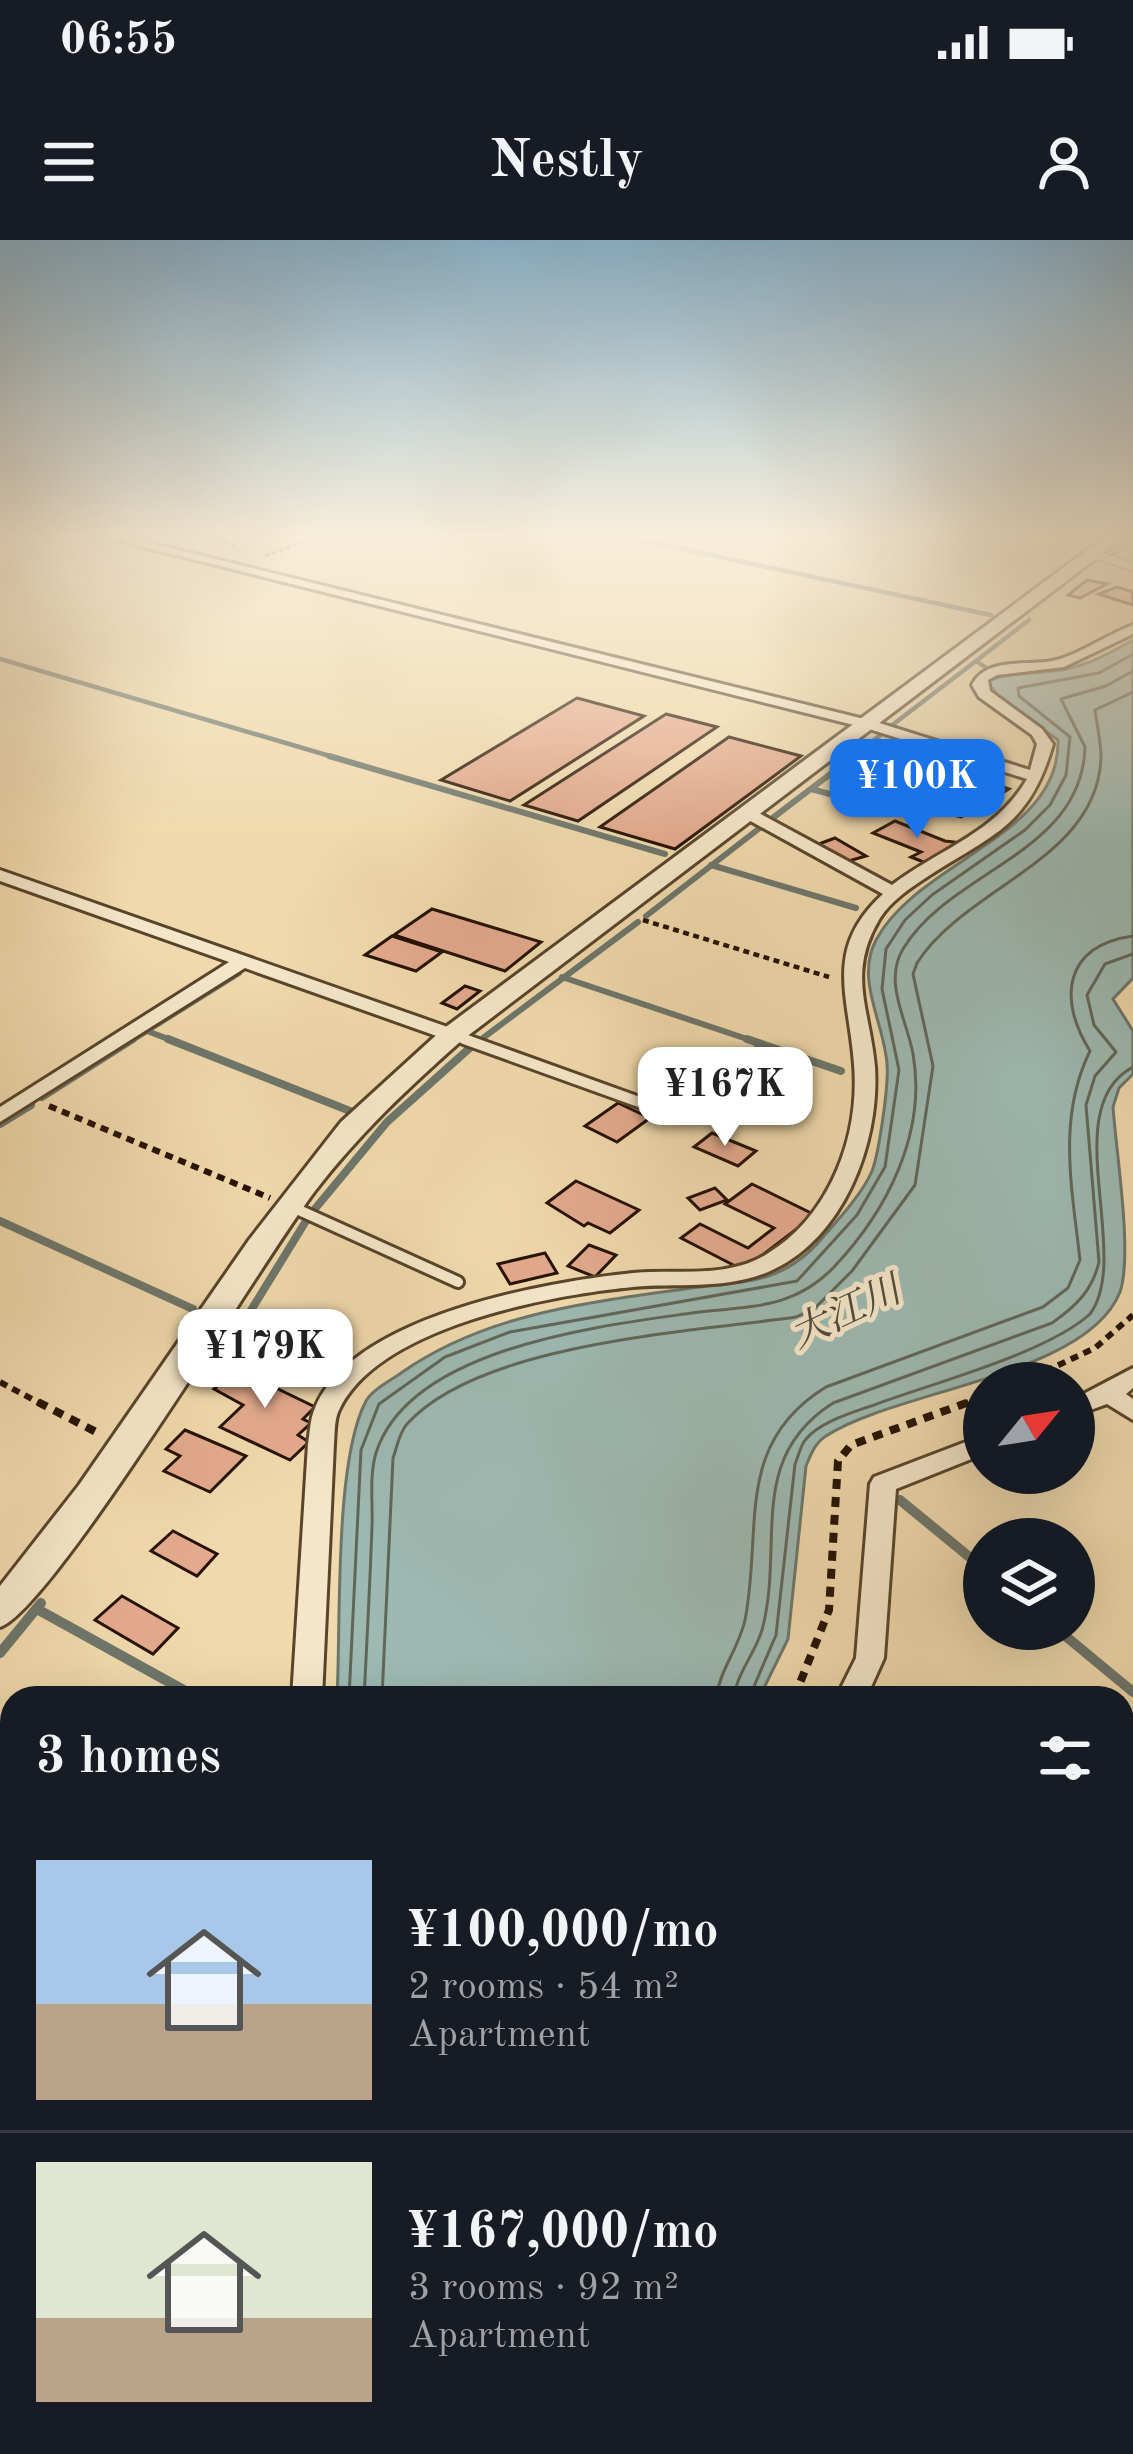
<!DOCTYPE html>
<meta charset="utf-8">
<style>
body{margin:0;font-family:"Old Standard TT","Noto Serif JP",serif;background:#20242c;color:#f1f3f6;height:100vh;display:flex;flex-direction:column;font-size:45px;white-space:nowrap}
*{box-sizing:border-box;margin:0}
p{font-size:39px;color:#9ea1a6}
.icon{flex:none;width:66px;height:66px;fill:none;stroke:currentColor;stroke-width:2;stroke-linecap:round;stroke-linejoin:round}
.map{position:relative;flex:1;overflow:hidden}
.sheet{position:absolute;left:0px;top:1446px;width:1134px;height:768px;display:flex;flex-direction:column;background:#171b24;border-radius:36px 36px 0 0;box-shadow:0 12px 48px #0002}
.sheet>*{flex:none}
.needle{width:78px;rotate:60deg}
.controls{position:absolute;left:963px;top:1122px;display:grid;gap:24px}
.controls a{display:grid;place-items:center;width:132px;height:132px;border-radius:50%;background:#171b24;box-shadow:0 12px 48px #0002;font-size:60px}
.price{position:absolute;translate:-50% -102px;padding:0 27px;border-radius:24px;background:#fff;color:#222;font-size:39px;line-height:78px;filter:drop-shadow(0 3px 6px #0008)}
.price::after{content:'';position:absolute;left:50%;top:72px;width:36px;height:27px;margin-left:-18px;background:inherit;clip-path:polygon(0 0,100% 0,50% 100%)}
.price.on{background:#1a73e8;color:#fff}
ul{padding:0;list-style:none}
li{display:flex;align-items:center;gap:36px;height:300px;padding:0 36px}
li+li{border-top:3px solid #363941}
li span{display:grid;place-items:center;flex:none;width:336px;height:240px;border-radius:0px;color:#555}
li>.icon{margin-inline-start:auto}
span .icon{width:144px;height:144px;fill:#fffc;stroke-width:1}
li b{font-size:51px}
h2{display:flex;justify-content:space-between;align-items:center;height:144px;padding:0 36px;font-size:51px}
.status{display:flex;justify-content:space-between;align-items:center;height:84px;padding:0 60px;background:#171b24;direction:ltr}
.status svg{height:33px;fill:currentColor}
header{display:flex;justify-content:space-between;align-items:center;height:156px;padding:0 36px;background:#171b24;font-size:54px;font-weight:700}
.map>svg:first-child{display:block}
.water{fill:#9db9b2;stroke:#6d766b;stroke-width:3}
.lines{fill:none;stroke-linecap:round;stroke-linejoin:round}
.shore{stroke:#616659;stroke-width:3}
.stream-far4{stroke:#6d766b;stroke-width:4.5}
.stream-far3{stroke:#6d766b;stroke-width:6}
.stream-far2{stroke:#6d766b;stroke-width:8}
.stream-far1{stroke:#6d766b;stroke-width:10}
.stream{stroke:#6d766b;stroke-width:14}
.building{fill:#e4aa8e;stroke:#251200;stroke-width:3}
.service-far2-casing{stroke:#58442b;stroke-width:10}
.service-far1-casing{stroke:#58442b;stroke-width:14}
.service-casing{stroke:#58442b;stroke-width:16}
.minor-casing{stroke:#58442b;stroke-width:6}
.tertiary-casing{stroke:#58442b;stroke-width:6}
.path-far4{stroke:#251200;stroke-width:3;stroke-dasharray:4.5 3;stroke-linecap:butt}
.path-far3{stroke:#251200;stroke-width:4.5;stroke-dasharray:6 4.5;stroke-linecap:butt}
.path-far2{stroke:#251200;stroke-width:6;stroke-dasharray:8 6;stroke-linecap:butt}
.path-far1{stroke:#251200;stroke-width:8;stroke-dasharray:10 8;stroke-linecap:butt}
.path{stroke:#251200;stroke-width:9;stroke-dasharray:14 9;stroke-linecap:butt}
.service-far2{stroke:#f5e6c9;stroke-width:8}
.service-far1{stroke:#f5e6c9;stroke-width:9}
.service{stroke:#f5e6c9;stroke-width:10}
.minor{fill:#f5e6c9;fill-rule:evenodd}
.tertiary{fill:#f5e6c9;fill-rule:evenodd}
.labels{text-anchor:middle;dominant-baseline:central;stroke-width:10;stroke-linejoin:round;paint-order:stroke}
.water-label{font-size:39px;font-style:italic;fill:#4f4c3e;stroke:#f5e6c9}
</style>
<div class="status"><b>06:55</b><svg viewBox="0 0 49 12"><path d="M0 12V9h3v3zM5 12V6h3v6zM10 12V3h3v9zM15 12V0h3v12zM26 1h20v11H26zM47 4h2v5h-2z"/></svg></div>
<header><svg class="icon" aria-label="menu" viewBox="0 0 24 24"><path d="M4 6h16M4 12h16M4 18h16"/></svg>Nestly<svg class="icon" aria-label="person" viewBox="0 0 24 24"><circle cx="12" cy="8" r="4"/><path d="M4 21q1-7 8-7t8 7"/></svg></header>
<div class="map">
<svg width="1133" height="2214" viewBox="0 0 1133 2214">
<rect width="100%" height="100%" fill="#f0d9ac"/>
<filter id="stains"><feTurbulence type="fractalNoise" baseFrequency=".00167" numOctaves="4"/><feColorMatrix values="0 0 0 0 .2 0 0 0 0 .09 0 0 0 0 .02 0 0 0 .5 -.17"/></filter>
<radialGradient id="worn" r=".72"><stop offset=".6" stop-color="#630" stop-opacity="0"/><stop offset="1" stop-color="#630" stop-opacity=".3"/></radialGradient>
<g class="water">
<path d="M1133 400V738L1113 759 1133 791V834L1119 848 1113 867C1116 912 1133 1014 1120 1052 1087 1136 896 1150 826 1196 815 1203 811 1214 806 1226L788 1399 759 1458H337C341 1384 334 1221 366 1161 372 1150 390 1141 401 1133 485 1074 585 1063 685 1049 739 1041 778 1046 817 1004 834 984 862 955 872 931 879 913 889 844 887 824 884 782 855 740 876 700 918 621 1061 596 1058 500L999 457 987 442C1011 431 1037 434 1062 430 1089 425 1110 413 1133 400Z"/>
<path d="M67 2202H1072L1076 2214H57Z"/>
</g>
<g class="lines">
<g class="shore">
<path d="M349 1458 361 1210 379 1164 445 1117 510 1092 797 1041 857 975 885 927 899 830 882 749 886 709 905 680 932 655 1025 590 1050 565 1066 535 1070 497 1019 456 1018 448 1099 433 1133 414"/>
<path d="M364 1458C367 1401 370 1343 372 1286 373 1263 369 1236 376 1213 409 1108 599 1086 692 1073 748 1066 793 1070 834 1027 887 971 927 893 913 814 907 780 883 742 903 709 950 630 1082 614 1085 507L1061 459 1106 446 1133 431"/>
<path d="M382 1458 393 1218C397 1207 399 1193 407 1184 480 1103 691 1092 796 1077L814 1069 852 1031 915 945 933 826 913 734 917 723C966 646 1098 620 1101 517 1101 502 1097 485 1095 470L1133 452"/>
<path d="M716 1458C720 1429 739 1408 745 1380 763 1289 733 1204 826 1147L1043 1067 1068 1048 1080 1020C1072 948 1057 878 1090 811 1058 760 1063 706 1133 696"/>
<path d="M734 1458C737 1432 755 1414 762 1390 785 1305 745 1219 833 1163L1052 1083C1076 1066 1092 1051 1099 1022L1086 865 1095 836 1116 812 1094 785 1087 755 1105 724 1133 714"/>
<path d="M749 1458 776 1395 795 1224C798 1217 801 1204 806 1199 820 1182 851 1173 871 1166 929 1144 1046 1114 1090 1074 1133 1016 1056 867 1133 827"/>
</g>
<g class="stream-far4">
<path d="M613 294 991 375"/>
<path d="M1109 318 1133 299"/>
<path d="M0 419 340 519"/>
<path d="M988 429 976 421 1029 380"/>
<path d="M891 486 976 421"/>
<path d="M892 486 951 506"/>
<path d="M850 519 883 493"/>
</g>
<g class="stream-far3">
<path d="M329 516 665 614"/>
<path d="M811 549 879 567"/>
<path d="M770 580 854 516"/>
<path d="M711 625 856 668"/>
<path d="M646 676 761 587"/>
<path d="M562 737 756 802"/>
<path d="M147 791 176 802"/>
<path d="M483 798 638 682"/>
<path d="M129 802 239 733"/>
</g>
<g class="stream-far2">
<path d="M168 799 350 871"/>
<path d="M747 799 841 831"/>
<path d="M42 857 133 799"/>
<path d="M686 868 762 805"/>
<path d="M0 884 31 865"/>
<path d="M314 970 387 882 472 806"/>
<path d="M0 981 193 1069"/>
<path d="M221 1119 306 981"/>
</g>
<g class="stream-far1">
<path d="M900 1260 984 1329"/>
<path d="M37 1369 198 1458"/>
<path d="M1057 1389 1133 1452"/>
<path d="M0 1413 41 1363"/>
</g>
<path class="stream" d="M0 1923 12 1932"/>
</g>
<g class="building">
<path d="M1087 340 1107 344 1080 358 1068 355Z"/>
<path d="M1117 347 1133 352V365L1099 354Z"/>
<path d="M577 458 644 476 510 561 441 540Z"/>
<path d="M666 474 717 487 578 581 524 565Z"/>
<path d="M729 497 801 516 675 609 600 587Z"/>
<path d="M947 535 968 542 977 538 1009 549 991 560 937 540Z"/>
<path d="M945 558 975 569 961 577 927 568Z"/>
<path d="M895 581 945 601 962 603 926 623 911 617 921 612 873 593Z"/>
<path d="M835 598 866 616 849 621 816 605Z"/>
<path d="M432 669 541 702 505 731 394 695Z"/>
<path d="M392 696 442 712 416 731 365 715Z"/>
<path d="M465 746 480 751 457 769 442 763Z"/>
<path d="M618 863 650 878 617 902 585 886Z"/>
<path d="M712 893 756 911 738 926 694 907Z"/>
<path d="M576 941 639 970 610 993 588 983 584 986 547 963Z"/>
<path d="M752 944 815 975 743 1030 681 998 700 984 748 1008 774 988 725 964Z"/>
<path d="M715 948 727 960 700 970 688 958Z"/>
<path d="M589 1005 616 1015 595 1037 568 1026Z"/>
<path d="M545 1013 557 1033 510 1044 498 1024Z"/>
<path d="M246 1121 285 1140 276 1148 315 1167 303 1179 311 1183 298 1195 309 1202 290 1220 220 1187 243 1165 214 1149Z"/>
<path d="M185 1190 246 1216 210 1252 164 1231 180 1216 166 1209Z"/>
<path d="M173 1291 217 1314 197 1336 151 1311Z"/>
<path d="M122 1356 178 1388 153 1414 95 1380Z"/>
</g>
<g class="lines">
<g class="service-far2-casing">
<path id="service-far2" d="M1094 314 1133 327"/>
</g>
<g class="service-far1-casing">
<path id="service-far1" d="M452 795 473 802"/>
</g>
<g class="service-casing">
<g id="service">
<path d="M464 799 678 876"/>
<path d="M290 966 458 1042"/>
</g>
</g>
<g class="minor-casing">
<g id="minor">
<path d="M92 294H114L876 482 1030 530 1037 504 1032 495 979 457 972 445C986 417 1026 426 1052 421 1080 415 1106 395 1133 385V394L1064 427 997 435 988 440 990 451 1042 489 1053 504C1029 587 993 594 927 637 910 648 891 661 880 678 846 734 870 769 875 827 880 903 843 1001 768 1032 725 1050 678 1043 633 1047 551 1055 381 1086 340 1168 334 1178 335 1193 334 1204L322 1458H292L308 1204C310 1192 310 1179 315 1168 353 1076 545 1042 633 1033 676 1029 728 1039 767 1014 830 976 860 896 854 824 849 756 823 709 883 654L745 578V572H757L892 645C939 609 996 593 1027 539L866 488Z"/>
<path d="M0 630 459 791 462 795 459 799H445L245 728 0 882V867L229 722 0 641Z"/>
<path d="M1133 1128V1148L1126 1154 1133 1159V1180L1107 1164 1074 1176V1159Z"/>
<path d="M984 1195V1214L896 1249 884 1418 866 1458H836L856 1418 870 1244 874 1237Z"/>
<path d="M0 1600 12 1605V1636L0 1631Z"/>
<path d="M1122 1745 1133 1749V1787L1122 1782Z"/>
<path d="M12 2186V2202H41L36 2214H0V2196Z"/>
</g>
</g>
<g class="tertiary-casing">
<path id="tertiary" d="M1109 294H1128L461 801C408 848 359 894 315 951 263 1019 52 1370 0 1387V1346L79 1245 249 1000 341 882 443 789Z"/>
</g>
<g class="path-far4">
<path d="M203 294 236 307"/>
<path d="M265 316 324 294"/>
</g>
<path class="path-far3" d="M643 680 829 737"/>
<g class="path-far2">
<path d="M49 866 270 958"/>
<path d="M0 1142 43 1165"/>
<path d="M1020 1143 1095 1108 1133 1075"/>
<path d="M961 1165 984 1156"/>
</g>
<g class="path-far1">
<path d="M38 1162 98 1193"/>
<path d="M794 1458 829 1370 838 1221 851 1205 969 1162"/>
</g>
<path class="path" d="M1122 2201 1127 2214"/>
<use href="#service-far2" class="service-far2"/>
<use href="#service-far1" class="service-far1"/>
<use href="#service" class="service"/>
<use href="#minor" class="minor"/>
<use href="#tertiary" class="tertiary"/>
</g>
<linearGradient id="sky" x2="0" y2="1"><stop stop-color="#8ab6d2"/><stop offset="0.49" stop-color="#f8eeda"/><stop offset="1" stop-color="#f8eeda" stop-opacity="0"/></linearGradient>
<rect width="1133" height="604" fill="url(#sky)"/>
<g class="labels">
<g class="water-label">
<text transform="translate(846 1074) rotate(-25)">大江川</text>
</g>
</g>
<rect width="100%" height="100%" filter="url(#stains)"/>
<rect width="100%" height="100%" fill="url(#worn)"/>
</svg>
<div class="controls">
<a><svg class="needle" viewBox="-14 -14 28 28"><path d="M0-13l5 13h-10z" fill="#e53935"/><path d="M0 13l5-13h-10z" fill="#9ea1a6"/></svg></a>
<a><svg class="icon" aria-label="layers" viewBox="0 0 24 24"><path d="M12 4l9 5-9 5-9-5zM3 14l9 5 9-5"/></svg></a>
</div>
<b class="price on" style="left:917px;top:601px">¥100K</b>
<b class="price" style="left:725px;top:909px">¥167K</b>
<b class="price" style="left:265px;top:1171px">¥179K</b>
<section class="sheet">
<h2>3 homes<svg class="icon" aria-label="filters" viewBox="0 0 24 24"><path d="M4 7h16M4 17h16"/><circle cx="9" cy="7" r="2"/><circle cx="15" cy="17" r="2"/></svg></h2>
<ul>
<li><span style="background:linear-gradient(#a9c7e8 60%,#b9a48a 0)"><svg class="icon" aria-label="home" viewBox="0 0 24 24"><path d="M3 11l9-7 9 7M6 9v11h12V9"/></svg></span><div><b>¥100,000/mo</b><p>2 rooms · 54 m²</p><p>Apartment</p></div></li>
<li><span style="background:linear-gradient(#dfe7d0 65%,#b9a48a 0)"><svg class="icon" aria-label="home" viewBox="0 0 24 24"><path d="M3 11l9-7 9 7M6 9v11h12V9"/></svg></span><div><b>¥167,000/mo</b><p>3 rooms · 92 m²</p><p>Apartment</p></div></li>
</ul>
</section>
</div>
